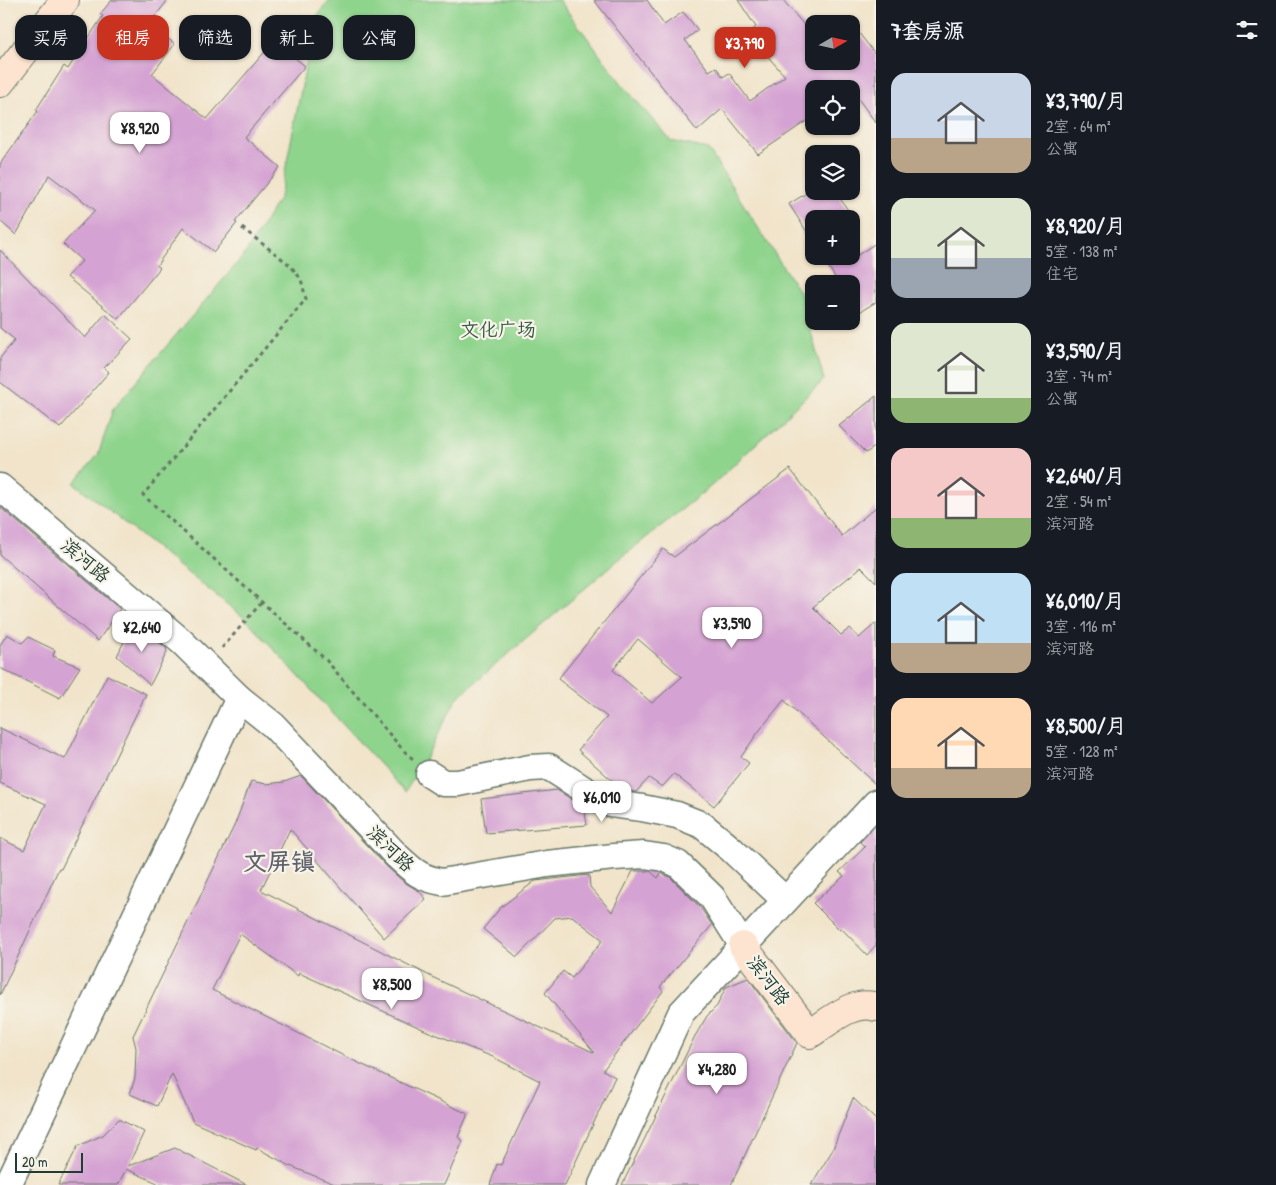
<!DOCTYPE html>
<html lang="zh">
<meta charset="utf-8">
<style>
body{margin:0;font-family:"Patrick Hand","LXGW WenKai TC",sans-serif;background:#242831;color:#f1f3f6;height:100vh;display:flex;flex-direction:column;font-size:19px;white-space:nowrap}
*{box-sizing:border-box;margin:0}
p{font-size:16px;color:#9ea1a6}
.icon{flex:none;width:28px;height:28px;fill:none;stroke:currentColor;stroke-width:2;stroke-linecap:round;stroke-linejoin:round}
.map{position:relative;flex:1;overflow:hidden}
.side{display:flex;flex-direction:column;background:#171b24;width:400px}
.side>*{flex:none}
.hud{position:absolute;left:15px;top:15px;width:475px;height:45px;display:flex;gap:10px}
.needle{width:32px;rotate:81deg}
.tools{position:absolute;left:805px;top:15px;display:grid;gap:10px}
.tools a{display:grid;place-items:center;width:55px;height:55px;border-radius:10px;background:#171b24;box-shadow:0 1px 4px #0004;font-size:25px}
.scale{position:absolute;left:15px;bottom:12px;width:68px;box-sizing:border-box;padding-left:5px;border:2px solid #1f3d34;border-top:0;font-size:14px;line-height:18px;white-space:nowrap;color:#1f3d34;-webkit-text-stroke:4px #f7f3e8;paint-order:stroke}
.price{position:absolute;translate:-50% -42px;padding:0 11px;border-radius:10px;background:#fff;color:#222;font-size:16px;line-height:32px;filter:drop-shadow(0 1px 2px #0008)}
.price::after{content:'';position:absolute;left:50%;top:30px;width:15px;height:11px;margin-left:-8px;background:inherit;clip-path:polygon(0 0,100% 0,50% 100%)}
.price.on{background:#c8321e;color:#fff}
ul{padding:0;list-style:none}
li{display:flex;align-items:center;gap:15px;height:125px;padding:0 15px}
li span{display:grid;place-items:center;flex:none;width:140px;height:100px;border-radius:15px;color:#555}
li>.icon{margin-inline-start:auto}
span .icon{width:60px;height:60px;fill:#fffc;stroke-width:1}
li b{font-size:21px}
h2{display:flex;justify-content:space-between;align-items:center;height:60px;padding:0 15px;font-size:21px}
.chip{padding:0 18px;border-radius:15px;background:#171b24;box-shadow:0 1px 4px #0004;font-size:18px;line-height:45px}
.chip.on{background:#c8321e;color:#fff}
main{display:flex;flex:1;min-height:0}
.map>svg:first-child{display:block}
.green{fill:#8fd48d;stroke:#578860}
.building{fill:#d5a3d3;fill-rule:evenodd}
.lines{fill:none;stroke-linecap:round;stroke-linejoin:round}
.street-casing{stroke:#687768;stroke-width:29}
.secondary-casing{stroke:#687768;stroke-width:30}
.path{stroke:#687768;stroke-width:3;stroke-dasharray:4 4;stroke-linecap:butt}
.street{stroke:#fff;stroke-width:26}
.secondary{stroke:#fde4d0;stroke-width:28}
.labels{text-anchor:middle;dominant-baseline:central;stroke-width:4.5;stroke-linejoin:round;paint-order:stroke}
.park-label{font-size:19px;fill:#355b46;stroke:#f7f3e8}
.street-label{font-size:19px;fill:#1f3d34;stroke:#f7f3e8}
.district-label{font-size:24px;font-weight:bold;fill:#5f616c;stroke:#f7f3e8}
</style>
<main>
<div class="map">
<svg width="876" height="1185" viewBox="0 0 876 1185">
<rect width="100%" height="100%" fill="#f7f3e8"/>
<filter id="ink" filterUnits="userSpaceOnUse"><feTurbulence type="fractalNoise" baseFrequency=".02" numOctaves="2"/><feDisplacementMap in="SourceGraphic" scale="10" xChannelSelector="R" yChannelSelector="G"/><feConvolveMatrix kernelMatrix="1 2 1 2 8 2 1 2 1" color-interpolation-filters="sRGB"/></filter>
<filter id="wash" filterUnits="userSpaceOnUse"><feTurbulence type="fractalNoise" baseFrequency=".0096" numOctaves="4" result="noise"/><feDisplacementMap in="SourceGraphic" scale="20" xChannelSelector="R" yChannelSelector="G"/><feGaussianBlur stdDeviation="1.12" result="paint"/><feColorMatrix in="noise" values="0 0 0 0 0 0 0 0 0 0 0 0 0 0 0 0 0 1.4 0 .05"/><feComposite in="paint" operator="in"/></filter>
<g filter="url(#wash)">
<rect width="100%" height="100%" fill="#f1e4ca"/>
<path class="green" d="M329 0H559L622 84 671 141 708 149 801 295 824 380 710 487 617 561 457 698 421 767 405 792 247 620 74 483 98 455 113 409 245 254 280 197 315 19Z"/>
<g id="blocks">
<g class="building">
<path d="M112 0H168L149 24 175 44 152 74 207 119 274 41 305 66 244 137 280 167 235 222 237 223 214 252 183 228 157 265 160 268 118 319 67 277 82 261 63 244 95 210 49 175 16 235 0 221V164L38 111 36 110 64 66 68 69 103 16 100 14Z"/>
<path d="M594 0H647L664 25 683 12 698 30 685 40 709 71 716 67 723 77 729 73 750 101 785 76 748 34 756 27 738 0H783L814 37V61H851V23L876 55V123L851 89H814V116L758 154 722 109 697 131Z"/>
<path d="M810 191H835L848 210 835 219H814V243L789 204Z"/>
<path d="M876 243V302L858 313 851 302V284H839L822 256H856Z"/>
<path d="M0 250 85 338 105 314 132 339 104 368 109 372 60 428 0 382V358L15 340 0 328Z"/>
<path d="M876 396V446L866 453 839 426Z"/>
<path d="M790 469 842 536 876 507V582L861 567 813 607 841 635 850 628 859 638 876 623V785L784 700 759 731 741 757 749 763 714 806 674 774 662 787 649 778 636 792 624 791 578 750 607 717 558 679 663 549 674 557ZM638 639 682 677 652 703 613 670Z"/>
<path d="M0 507 120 609 98 641 0 555Z"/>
<path d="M134 621 166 648 167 652 150 685 117 656Z"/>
<path d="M7 634 22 643 28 637 55 650 53 656 80 667 60 698 0 668V645Z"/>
<path d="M107 675 146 694 61 869 59 868 0 995V838L24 850 46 804 0 783V728L65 759Z"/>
<path d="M301 776 387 867 404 882 419 891 426 899 384 938 290 829 261 890 434 978 595 1053 545 993 563 971 572 978 603 940 572 916 555 918 517 957 483 929 501 907 535 881 589 875 590 887 612 912 633 871H650L658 878 661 873 670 877 700 907 712 925 660 987 663 991 603 1070 615 1077 565 1185H490L497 1164 501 1165 540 1081 493 1057 427 1031 299 973 298 976 240 934 212 990 348 1058 468 1114 458 1137 463 1141 444 1185H337L290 1166 257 1148 256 1150 193 1122 172 1074 157 1106 130 1094 135 1078 136 1048 133 1036 235 824 251 781 266 784 284 782Z"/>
<path d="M557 790 584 807 587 825 486 833 481 799Z"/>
<path d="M876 825V945L867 955 842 929 840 930 813 903 844 876 839 872 865 847 860 842Z"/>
<path d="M748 978 797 1043 731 1185H622L695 1036 707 1016 717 1006 726 987Z"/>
<path d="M853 1098 876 1120V1185H811L832 1151Z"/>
<path d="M119 1119 144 1132 128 1166 175 1148 247 1185H162L126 1169 118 1185H58L78 1146 103 1135Z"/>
</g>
</g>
</g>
<g filter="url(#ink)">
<use href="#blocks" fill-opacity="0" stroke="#687768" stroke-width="1"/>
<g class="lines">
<g class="street-casing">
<g id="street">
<path d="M0 487 182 642 239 698 273 725 397 856C413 871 420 878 442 882L547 864 614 857 644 855 664 858 678 864 712 897 743 946"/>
<path d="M429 774 443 783H458L530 768 549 767 599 799 611 804 642 808 677 815 702 825 731 849 785 900"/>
<path d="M8 1185 239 698"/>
<path d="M602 1185 681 1013 876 803"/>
</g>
</g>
<g class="secondary-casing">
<g id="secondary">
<path d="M0 83 65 0"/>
<path d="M743 946 810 1034C829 1022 853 999 876 1007"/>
</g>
</g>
<g class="path">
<path d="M242 228 290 265 301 279 306 299 143 495 326 660 403 750 413 759"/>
<path d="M222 648 262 602"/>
</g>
<use href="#street" class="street"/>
<use href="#secondary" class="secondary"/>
</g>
</g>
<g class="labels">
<g class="park-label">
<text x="498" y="329">文化广场</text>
</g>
<g class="street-label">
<text transform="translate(86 560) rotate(40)">滨河路</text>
<text transform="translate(391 848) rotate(44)">滨河路</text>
<text transform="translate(769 980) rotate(53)">滨河路</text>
</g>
<g class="district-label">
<text x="279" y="861">文屏镇</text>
</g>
</g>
</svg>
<div class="tools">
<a><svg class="needle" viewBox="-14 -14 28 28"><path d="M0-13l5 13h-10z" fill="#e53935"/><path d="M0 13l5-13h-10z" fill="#9ea1a6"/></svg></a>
<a><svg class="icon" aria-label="locate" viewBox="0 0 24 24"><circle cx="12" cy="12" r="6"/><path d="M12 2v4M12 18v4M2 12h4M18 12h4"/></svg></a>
<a><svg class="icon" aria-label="layers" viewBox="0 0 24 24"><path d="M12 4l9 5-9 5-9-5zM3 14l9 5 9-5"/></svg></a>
<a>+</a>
<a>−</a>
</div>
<div class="scale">20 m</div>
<b class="price on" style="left:745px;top:69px">¥3,790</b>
<b class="price" style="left:140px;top:154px">¥8,920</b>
<b class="price" style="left:732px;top:649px">¥3,590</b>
<b class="price" style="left:142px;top:653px">¥2,640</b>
<b class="price" style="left:602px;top:823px">¥6,010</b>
<b class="price" style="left:392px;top:1010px">¥8,500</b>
<b class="price" style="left:717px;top:1095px">¥4,280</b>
<div class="hud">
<a class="chip">买房</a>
<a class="chip on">租房</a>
<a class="chip">筛选</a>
<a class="chip">新上</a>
<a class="chip">公寓</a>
</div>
</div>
<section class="side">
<h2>7套房源<svg class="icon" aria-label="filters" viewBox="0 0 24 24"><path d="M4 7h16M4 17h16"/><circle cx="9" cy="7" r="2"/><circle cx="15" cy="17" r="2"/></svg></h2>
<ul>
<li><span style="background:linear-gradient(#c9d6e8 65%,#b9a48a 0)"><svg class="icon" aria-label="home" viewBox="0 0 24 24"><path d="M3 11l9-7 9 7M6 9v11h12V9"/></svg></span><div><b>¥3,790/月</b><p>2室 · 64 m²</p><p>公寓</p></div></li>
<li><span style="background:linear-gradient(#dfe7d0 60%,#9aa5b1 0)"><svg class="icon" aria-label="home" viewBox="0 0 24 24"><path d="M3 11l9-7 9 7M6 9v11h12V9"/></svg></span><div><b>¥8,920/月</b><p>5室 · 138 m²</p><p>住宅</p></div></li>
<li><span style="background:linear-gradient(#dfe7d0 75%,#8fb573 0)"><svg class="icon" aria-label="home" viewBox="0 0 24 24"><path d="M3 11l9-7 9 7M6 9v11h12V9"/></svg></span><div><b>¥3,590/月</b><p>3室 · 74 m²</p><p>公寓</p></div></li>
<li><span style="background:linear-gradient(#f6c9c9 70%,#8fb573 0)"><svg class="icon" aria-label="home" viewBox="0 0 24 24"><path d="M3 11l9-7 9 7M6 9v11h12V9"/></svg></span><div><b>¥2,640/月</b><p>2室 · 54 m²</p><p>滨河路</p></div></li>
<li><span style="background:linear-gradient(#bfe0f5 70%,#b9a48a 0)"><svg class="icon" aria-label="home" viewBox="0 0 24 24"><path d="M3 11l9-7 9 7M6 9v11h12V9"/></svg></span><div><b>¥6,010/月</b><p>3室 · 116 m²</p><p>滨河路</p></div></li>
<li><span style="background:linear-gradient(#ffd9b3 70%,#b9a48a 0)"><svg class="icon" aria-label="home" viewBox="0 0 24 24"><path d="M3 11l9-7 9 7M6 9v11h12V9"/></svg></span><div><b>¥8,500/月</b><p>5室 · 128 m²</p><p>滨河路</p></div></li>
</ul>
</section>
</main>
